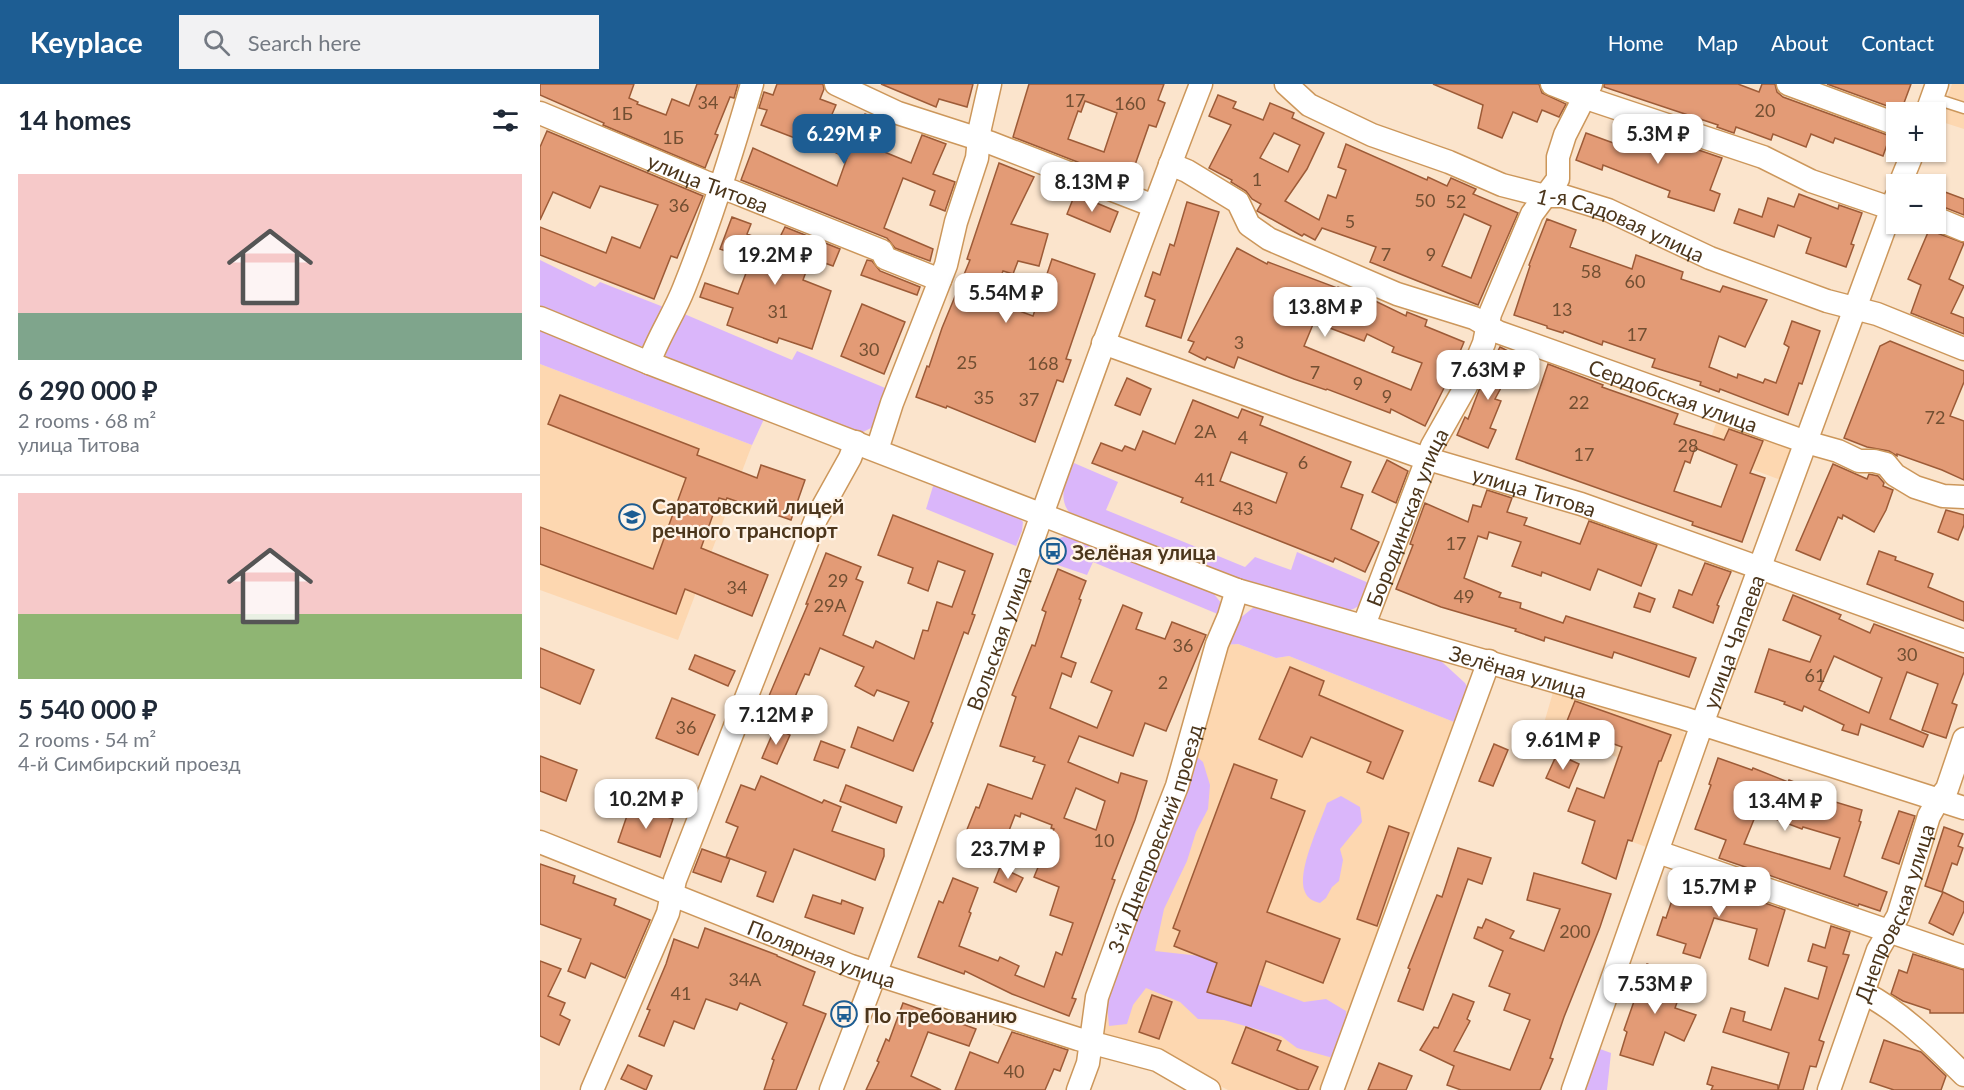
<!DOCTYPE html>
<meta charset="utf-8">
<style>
body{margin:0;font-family:Lato,sans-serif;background:#f2f2f3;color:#1f2937;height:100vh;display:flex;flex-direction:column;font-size:22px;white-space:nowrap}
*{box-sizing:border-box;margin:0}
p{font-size:20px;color:#747a83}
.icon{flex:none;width:33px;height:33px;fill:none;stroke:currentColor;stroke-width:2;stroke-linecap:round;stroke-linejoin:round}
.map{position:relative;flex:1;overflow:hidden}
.side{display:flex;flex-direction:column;background:#fff;width:540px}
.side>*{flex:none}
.controls{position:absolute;left:1346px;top:18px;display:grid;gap:12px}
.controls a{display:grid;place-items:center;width:60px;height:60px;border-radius:0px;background:#fff;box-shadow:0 2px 4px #0004;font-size:30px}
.price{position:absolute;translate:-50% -51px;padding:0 14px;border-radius:12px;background:#fff;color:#222;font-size:20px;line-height:39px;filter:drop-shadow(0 2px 3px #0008)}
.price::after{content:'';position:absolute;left:50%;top:36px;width:18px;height:14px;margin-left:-9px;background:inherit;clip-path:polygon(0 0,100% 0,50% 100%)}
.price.on{background:#1d5d93;color:#fff}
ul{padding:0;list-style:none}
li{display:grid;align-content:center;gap:12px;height:318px;padding:0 18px}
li+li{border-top:2px solid #e0e1e3}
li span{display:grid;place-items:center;height:186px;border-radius:0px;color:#555}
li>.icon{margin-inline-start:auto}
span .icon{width:108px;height:108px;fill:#fffc;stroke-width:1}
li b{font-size:26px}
h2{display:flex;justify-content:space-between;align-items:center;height:72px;padding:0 18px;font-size:26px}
header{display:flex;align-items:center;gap:36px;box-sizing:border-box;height:84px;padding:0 30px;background:#1d5d93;color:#fff}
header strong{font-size:28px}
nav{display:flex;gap:33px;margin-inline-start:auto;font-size:21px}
.search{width:420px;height:54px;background:#f2f2f3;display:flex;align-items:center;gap:15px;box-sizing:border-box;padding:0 21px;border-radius:0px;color:#747a83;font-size:22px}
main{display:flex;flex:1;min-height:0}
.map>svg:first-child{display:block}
.built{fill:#fdd7b0}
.green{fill:#dab6fa}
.building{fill:#e39b76;stroke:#9d5b37;stroke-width:1.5;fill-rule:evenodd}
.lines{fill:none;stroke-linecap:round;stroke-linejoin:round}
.service-casing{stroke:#cc975b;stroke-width:13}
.minor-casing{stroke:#cc975b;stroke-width:25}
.service{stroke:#fff;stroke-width:10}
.minor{stroke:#fff;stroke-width:22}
.labels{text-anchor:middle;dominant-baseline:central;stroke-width:4.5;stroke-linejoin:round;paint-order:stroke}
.number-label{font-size:18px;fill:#724f32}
.street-label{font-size:21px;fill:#4c361c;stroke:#fff4e8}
.poi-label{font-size:21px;font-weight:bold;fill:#4c361c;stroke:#fff4e8;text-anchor:start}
</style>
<header>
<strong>Keyplace</strong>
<div class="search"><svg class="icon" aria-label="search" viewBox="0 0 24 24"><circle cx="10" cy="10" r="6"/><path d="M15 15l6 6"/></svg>Search here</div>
<nav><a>Home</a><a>Map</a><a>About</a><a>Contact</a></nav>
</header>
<main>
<section class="side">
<h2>14 homes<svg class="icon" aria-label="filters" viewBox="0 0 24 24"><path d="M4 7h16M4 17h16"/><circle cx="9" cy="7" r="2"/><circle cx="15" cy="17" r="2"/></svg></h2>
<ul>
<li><span style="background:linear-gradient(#f6c9c9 75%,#7fa58c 0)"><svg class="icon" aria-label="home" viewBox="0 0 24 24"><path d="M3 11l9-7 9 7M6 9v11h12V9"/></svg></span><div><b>6 290 000 ₽</b><p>2 rooms · 68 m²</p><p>улица Титова</p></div></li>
<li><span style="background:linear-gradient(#f6c9c9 65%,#8fb573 0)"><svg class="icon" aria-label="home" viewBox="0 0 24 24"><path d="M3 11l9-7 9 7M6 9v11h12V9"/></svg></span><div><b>5 540 000 ₽</b><p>2 rooms · 54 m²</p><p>4-й Симбирский проезд</p></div></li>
</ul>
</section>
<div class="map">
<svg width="1424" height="1006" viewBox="0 0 1424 1006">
<rect width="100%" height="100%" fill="#fbe4cc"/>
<g class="built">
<path d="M1412 0H1424V45L1399 37Z"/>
<path d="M0 280 212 361 138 556 0 506Z"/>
<path d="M1178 333 1239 357 1249 365 1252 372 1243 397 1166 368Z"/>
<path d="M698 560 736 574 749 572 919 640 788 1006H688L620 972 564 952 559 945 563 915 683 561Z"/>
<path d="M1014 605 1141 645 1147 654 1109 764 1054 744 1077 673 1002 646Z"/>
</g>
<g class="green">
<path d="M0 176 55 203 60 198 126 224 108 259 103 262 95 263 0 225Z"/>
<path d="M142 229 252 276 257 267 350 306 333 343 321 349 129 276 123 268Z"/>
<path d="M0 246 224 335 212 361 0 280Z"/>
<path d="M534 379 578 398 566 426 705 483 715 473 751 486 757 468 831 500C823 518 823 524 802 528L698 496 529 428C517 412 527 395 534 379Z"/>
<path d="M394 399 476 430 483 438 482 447 476 462 386 425Z"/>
<path d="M528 451 671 506 681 519 680 531 553 478 547 491 500 475C507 461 513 456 528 451Z"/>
<path d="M714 523 727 525 901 577 925 599 930 608 919 640 749 572 736 574 698 560 683 561 699 535Z"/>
<path d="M656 672 663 678 670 701 668 725 656 748 647 777 624 825 615 867 660 872 671 866 693 891 764 918 786 915 806 927 807 947 793 974 757 964 741 952 684 936 658 935 640 918 606 904 593 921 587 940 569 942 567 921 573 893Z"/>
<path d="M801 712 820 723 822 738 800 765 803 776 799 797 792 803 786 814 780 819C773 817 768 815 765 808 756 788 780 740 787 719Z"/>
<path d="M1060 965 1071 969 1067 1006H1045Z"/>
</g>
<g class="building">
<path d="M0 0H94L89 14 98 18 97 20 126 31 132 15 149 22 157 0H198L194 14 190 13 175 50 178 51 165 84 63 41 64 39 0 11Z"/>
<path d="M237 0H283L284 5 280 15 296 21 290 35 318 46 325 30 340 36 330 62 371 79 382 51 406 60 393 90 415 98 405 127 390 121 395 107 363 94 344 144 393 165 390 177 355 164 347 154 201 96 213 64 297 102 307 74 261 52 260 56 221 41 227 26 219 24 224 8 233 11Z"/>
<path d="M341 0H433L427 23 399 15 396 23Z"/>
<path d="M489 0H624L618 16 625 19 616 43 609 41 589 98 473 53ZM545 17 577 29 564 68 528 55 538 27 541 28Z"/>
<path d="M893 0H999L1002 9 1026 20 1019 33 1002 26 997 38 973 28 962 54 938 44 943 21Z"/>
<path d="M1064 0H1198L1219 8 1222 0H1235L1237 8 1243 13 1350 52 1343 72 1295 54 1293 59 1271 50 1266 63 1233 50 1231 56 1196 43 1194 49 1191 48 1177 43 1178 41 1064 3Z"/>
<path d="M1287 0H1371L1361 27Z"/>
<path d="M678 11 696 18 693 24 723 36 730 19 754 29 752 34 784 49 767 85 745 117 779 136 788 111 796 114 806 86 798 83 806 60 887 96 888 93 907 102 911 94 936 105 933 110 978 129 938 221 830 178 836 163 782 144 775 156 764 150 762 152 717 127 721 120 712 115 706 107 691 98 692 96 669 84 691 41 669 32ZM734 49 760 61 748 88 720 74ZM924 130 951 142 931 194 902 182Z"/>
<path d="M1094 44 1182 74 1170 106 1180 110 1174 127 1128 113 1130 107 1063 81 1062 86 1036 76 1046 49 1087 64Z"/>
<path d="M7 47 163 112 137 174 131 172 114 215 0 171V143L66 169 72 153 100 164 118 121 60 102 50 124 13 108 0 136V63Z"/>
<path d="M459 79 494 93 471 140 508 150 499 182 478 177 473 190 463 187 452 217 493 232 512 175 555 190 526 275 531 276 523 298 517 296 495 358 407 322 406 324 376 313 387 282 389 283 402 244 430 176 427 175Z"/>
<path d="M1405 108 1424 115V131L1401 122Z"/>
<path d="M535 110 578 128 570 148 527 130Z"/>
<path d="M1259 110 1298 125 1299 121 1322 129 1311 160 1314 161 1306 183 1266 169 1271 154 1238 141 1234 153 1194 139 1199 125 1222 133 1228 114 1254 123Z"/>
<path d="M647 118 679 128 641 254 606 242 615 216 605 212 613 188 620 191 630 160 634 162Z"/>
<path d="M192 133 211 140 207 150 236 161 245 143 300 165 293 182 271 174 263 196 291 207 272 265 239 254 237 259 187 241 193 224 160 213 165 199 198 210 211 176 180 165Z"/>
<path d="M1007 135 1036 146 1030 163 1092 185 1096 171 1143 188 1141 195 1180 208 1183 202 1227 216 1205 263 1179 252 1169 283 1197 294 1198 290 1223 299 1225 295 1236 299 1249 263 1244 260 1252 237 1280 247 1262 300 1259 299 1248 331 1180 305 1179 308 1160 301 1161 298 1112 283 1115 275 1063 257 1062 261 1024 247 1023 249 1007 244V242L974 231 990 182 989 181Z"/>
<path d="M1389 146 1424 159 1409 195 1424 202 1411 229 1424 234V250L1371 229 1381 201 1368 195Z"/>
<path d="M697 164 727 180 728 178 797 204 798 203 829 214 866 232 867 228 887 236 885 242 924 258 909 294 885 342 851 325 850 329 787 305 786 306 754 295 698 273 694 284 667 273 665 276 649 268 654 258 648 256ZM774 238 824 257 827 250 854 263 852 268 882 279 871 306 764 262Z"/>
<path d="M327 176 332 177 340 187 380 203 377 211 321 191Z"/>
<path d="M322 220 365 238 344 290 301 272Z"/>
<path d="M1350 257 1424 287V298L1410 332 1424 337V396L1402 386 1357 370V372L1349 367 1327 363 1304 354 1340 262Z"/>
<path d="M960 263 978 272 955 315 961 317 950 344 956 346 948 364 917 351 925 333 928 335 944 293Z"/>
<path d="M1008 280 1063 301 1062 303 1138 330 1134 340 1184 356 1189 345 1223 357 1210 389 1225 394 1202 458 1152 441 1153 438 976 375ZM1155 364 1197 381 1181 423 1134 407 1145 377 1150 379Z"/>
<path d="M587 294 611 305 600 331 575 321Z"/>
<path d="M20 311 159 365 157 371 217 394 221 381 265 396 251 436 187 414 186 416 179 414 161 464 228 491 212 532 145 505 136 530 0 480V443L113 485 146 394 8 340Z"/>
<path d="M653 316 698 334 702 325 723 333 720 341 811 378 801 403 823 411 811 445 839 458 825 488 795 474 793 478 641 418 643 414 552 379 561 359 582 367 585 362 595 366 603 347 635 360ZM691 368 747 389 736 419 680 397Z"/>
<path d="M847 376 868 387 856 419 832 408Z"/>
<path d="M1293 380 1327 395 1329 390 1338 392 1344 399 1343 402 1353 406 1346 426 1334 448 1303 431 1302 435 1298 433 1280 476 1256 466Z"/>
<path d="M947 406 972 414 967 428 987 434 984 441 1040 460 1049 437 1117 461 1101 502 1058 485 1050 506 1002 488 1001 492 972 482 981 458 949 448 947 455 938 452 924 494 961 509 959 513 981 519 980 524 1023 539 1026 532 1156 574 1149 593 1074 568 1072 574 1005 553 1004 557 975 547 976 545 901 523 856 505 873 461 870 460 885 419 928 438 933 421 941 423Z"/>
<path d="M1406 426 1424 431V441L1418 456 1398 448Z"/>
<path d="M353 431 453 470 432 530 435 531 428 550 424 548 391 638 393 639 373 687 311 663 318 643 353 657 369 618 337 606 334 612 315 602 324 583 280 564 269 591 265 590 248 629 226 619 268 520H266L286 469 321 483 316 495 323 498 303 551 333 564 336 557 374 575 383 546 388 547 397 518 412 523 425 487 398 477 388 507 368 499 373 484 338 471Z"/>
<path d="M1339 467 1356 473 1355 476 1393 490 1388 503 1424 518V537L1327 500Z"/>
<path d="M1165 479 1191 488 1177 521 1179 522 1173 539 1133 523 1139 506 1152 511Z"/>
<path d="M518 485 546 497 539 515 541 516 521 573 536 579 531 593 522 589 510 624 557 644 572 607 551 598 583 521 602 529 596 545 625 555 632 538 666 551 626 647 605 639 593 672 539 652 528 678 578 699 581 689 607 697 595 736 572 795 575 796 532 914 536 915 529 932 472 910 425 887 424 890 378 873 399 817 403 819 413 794 438 804 429 828 431 829 419 862 458 877 460 873 479 882 475 891 504 903 516 868 522 871 533 839 510 831 519 803 494 793 514 745 511 744 512 741 481 729 480 733 475 731 457 778 442 773 450 757 426 748 436 723 439 724 448 700 492 715 505 681 493 677 495 673 460 662 476 613 472 611 492 561 495 562 506 528 502 526ZM536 704 565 717 556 746 524 734Z"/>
<path d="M1099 509 1115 515 1110 528 1094 523Z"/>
<path d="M1253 511 1301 531 1299 535 1330 549 1334 540 1424 574V588L1412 619 1417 621 1406 654 1382 646 1398 600 1367 588 1350 635 1388 651 1383 663 1321 640 1318 651 1302 646 1304 641 1264 622 1262 627 1244 620 1245 618 1215 608 1229 565 1270 578 1281 552 1243 536ZM1294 572 1342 594 1329 629 1279 606Z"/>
<path d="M0 564 54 586 40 620 0 603Z"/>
<path d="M155 571 195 587 188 602 149 585Z"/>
<path d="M750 583 784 597 779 611 863 647 843 695 827 688 831 678 771 653 762 673 719 655Z"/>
<path d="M132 614 175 631 158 671 116 654Z"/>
<path d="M1035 617 1131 651 1121 677H1119L1092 757 1088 756 1076 795 1042 779 1055 737 1028 727 1037 704 1064 714 1082 663 1025 642Z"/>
<path d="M235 644 250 651 237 680 222 674Z"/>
<path d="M281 657 305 666 298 684 274 676Z"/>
<path d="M954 660 968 666 953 702 939 697Z"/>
<path d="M1017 670 1039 680 1029 704 1006 694Z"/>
<path d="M0 672 37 686 26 717 0 707Z"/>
<path d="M1178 674 1212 686 1213 684 1248 698 1249 696 1293 713 1292 717 1322 726 1319 737 1321 738 1304 792 1347 808 1340 827 1319 820 1318 822 1179 774 1186 756 1155 745 1171 701 1169 700ZM1217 728 1262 745 1263 743 1300 754 1290 785 1204 760Z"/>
<path d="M694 680 737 696 731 714 765 727 727 828 800 855 783 899 726 877 711 922 667 908 677 879 634 862 640 847 633 844Z"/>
<path d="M221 692 282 719 284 716 301 723 292 747 344 765V772L335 796 254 765 233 818 217 812 226 788 186 773 198 743 186 738 201 701 215 706Z"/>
<path d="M306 701 362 723 356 739 300 717Z"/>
<path d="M91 720 133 735 120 773 78 758Z"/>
<path d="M1359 727 1375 732 1359 780 1342 774Z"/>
<path d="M849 742 869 749 837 842 817 835Z"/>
<path d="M1404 743 1423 750 1418 762 1423 764 1417 781 1412 779 1402 808 1385 802Z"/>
<path d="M918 764 951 774 942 800 928 795 883 926 858 917 870 885 868 884 897 811 902 813Z"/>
<path d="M162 765 190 775 181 798 153 788Z"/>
<path d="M0 780 35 792 33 799 76 815 74 821 110 836 85 894 51 879 45 894 28 887 41 855 0 840Z"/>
<path d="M460 783 483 794 476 808 454 798Z"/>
<path d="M994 789 1071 810 1060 843 1024 933 1010 974 1013 975 1000 1006H921L907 1001 914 982 880 966 894 943 898 944 913 910 934 918 927 935 930 937 914 967 970 986 990 936 964 926 970 910 949 902 963 867 934 854 938 843 942 844 946 835 974 847 970 854 1004 867 1020 825 987 816Z"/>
<path d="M1141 790 1245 826 1228 882 1209 875 1217 845 1174 834 1160 874 1143 869 1146 860 1117 851 1123 833 1126 834Z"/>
<path d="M1403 808 1424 818V827L1413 851 1389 839Z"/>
<path d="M273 811 301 820 302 816 323 824 314 850 265 833Z"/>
<path d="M1291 842 1310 848 1303 870 1309 871 1279 956 1284 958 1276 983 1270 982 1263 1006H1238L1249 969 1183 948 1191 924 1205 928 1203 937 1231 946 1245 904 1278 915 1287 883 1268 877 1273 860 1285 864Z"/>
<path d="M165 844 237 871V872L275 888 263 921 286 930 256 1006H224L234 976 232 975 247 939 200 919 197 926 166 915 154 945 134 937 124 962 99 952 110 926 107 925 126 880 134 855 158 864Z"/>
<path d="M1373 870 1424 886V929H1390V926L1363 917 1351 910 1359 886 1367 889Z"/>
<path d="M0 877 21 885 8 912 25 919 20 931 30 936 19 961 0 952Z"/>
<path d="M1107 880 1146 894 1135 924 1156 931 1144 957 1125 948 1113 981 1080 971 1087 948 1084 946Z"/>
<path d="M612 911 632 918 619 955 599 948Z"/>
<path d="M363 919 436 945 429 962 388 948 371 992 401 1006H326L339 978 337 977 346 955 349 957Z"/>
<path d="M706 943 741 957 737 966 778 983 768 1006H759L692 979Z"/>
<path d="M472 948 528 966 520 987 514 985 505 1006H415L430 968 458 979Z"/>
<path d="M1344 956 1381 968 1406 992 1401 1006H1354L1330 998Z"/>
<path d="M839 979 872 992 866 1006H828Z"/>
<path d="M88 981 112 992 106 1006 81 995Z"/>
<path d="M1172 983 1238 1001V1006H1171L1173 1002 1167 1000Z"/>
</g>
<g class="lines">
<g class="service-casing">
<path id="service" d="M1393 14 1424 24"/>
</g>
<g class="minor-casing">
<g id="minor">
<path d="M296 0 358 29 451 59 614 122"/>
<path id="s1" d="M746 0 769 21 832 51 909 78 962 101 1005 112H1023L1068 126 1170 174 1287 217 1337 230 1424 265"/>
<path d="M1012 0 1055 17 1223 73 1271 97 1356 126"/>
<path d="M1248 0 1356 40"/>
<path d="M1387 28 1397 0"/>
<path id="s2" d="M0 29 165 98 194 108 342 167 345 174 400 196"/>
<path id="s3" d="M630 80 647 87 698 118 709 141 729 155 857 210 934 234 958 248 1266 358 1298 367 1319 377H1334L1346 380 1355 391 1375 403 1403 412 1424 413"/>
<path d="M1360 100 1373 68"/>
<path d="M1395 134 1424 146"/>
<path id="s4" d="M0 234 109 279 697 506 1143 634 1424 724"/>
<path id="s5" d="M563 259 878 372 1041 420 1424 557"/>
<path d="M109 279C118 253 134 230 144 204 171 137 192 69 212 0"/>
<path d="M337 366 352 319 406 181 416 138 437 74 440 44 450 0"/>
<path id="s6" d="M824 541 892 362 926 302 944 259 950 230 992 130 1018 95V73L1025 51 1051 0"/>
<path id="s7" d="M0 758 311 882 538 955 617 976 669 1006"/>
<path d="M1118 768 1424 873"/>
<path d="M1324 909C1360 927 1395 962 1424 991"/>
<path d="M52 1006 128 829 135 796 276 435 310 374 316 358"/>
<path id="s8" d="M291 1006C420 673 532 333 661 0"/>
<path id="s9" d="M538 1006 548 979 557 913 588 827 637 702 677 560 689 532 697 506"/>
<path d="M792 1006 949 577"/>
<path id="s10" d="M1033 1006 1162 640 1356 113"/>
<path id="s11" d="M1289 1006 1338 866 1358 832 1389 732 1398 716 1407 705 1424 655"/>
</g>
</g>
<use href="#service" class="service"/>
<use href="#minor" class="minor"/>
</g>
<defs>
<g id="university-ring" transform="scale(1.35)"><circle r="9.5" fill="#fff4e8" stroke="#1d5d93" stroke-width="1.5"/><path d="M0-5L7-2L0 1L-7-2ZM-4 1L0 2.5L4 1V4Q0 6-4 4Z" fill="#1d5d93"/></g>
<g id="bus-ring" transform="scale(1.35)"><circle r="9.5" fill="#fff4e8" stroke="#1d5d93" stroke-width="1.5"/><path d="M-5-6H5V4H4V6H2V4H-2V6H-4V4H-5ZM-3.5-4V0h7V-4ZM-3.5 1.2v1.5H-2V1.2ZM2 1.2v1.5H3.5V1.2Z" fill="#1d5d93"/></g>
</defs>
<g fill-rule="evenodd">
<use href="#university-ring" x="92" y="433"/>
<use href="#bus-ring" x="513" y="467"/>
<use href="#bus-ring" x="304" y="930"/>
</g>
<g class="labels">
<g class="number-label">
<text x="535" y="16">17</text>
<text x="168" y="18">34</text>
<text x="590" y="19">160</text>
<text x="1225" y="26">20</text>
<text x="82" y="29">1Б</text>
<text x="133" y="53">1Б</text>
<text x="717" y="95">1</text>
<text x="885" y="116">50</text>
<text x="916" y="117">52</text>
<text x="139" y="121">36</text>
<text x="810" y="137">5</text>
<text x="846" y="170">7</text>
<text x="891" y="170">9</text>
<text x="1051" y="187">58</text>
<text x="1095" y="197">60</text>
<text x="1022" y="225">13</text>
<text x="238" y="227">31</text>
<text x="1097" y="250">17</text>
<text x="699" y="258">3</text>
<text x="329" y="265">30</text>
<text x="427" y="278">25</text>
<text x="503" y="279">168</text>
<text x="775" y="288">7</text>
<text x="818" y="299">9</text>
<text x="847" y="312">9</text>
<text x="444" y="313">35</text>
<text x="489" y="315">37</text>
<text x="1039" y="318">22</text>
<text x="1395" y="333">72</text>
<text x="665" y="347">2А</text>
<text x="703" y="353">4</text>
<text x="1148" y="361">28</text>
<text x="1044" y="370">17</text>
<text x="763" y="378">6</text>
<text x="665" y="395">41</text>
<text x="703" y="424">43</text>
<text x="916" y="459">17</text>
<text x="298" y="496">29</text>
<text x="197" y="503">34</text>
<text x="924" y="512">49</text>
<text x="290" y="521">29А</text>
<text x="643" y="561">36</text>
<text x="1367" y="570">30</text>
<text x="1275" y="591">61</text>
<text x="623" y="598">2</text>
<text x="146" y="643">36</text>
<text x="564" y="756">10</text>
<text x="1035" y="847">200</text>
<text x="205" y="895">34А</text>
<text x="141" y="909">41</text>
<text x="474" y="987">40</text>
</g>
<g class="street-label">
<text stroke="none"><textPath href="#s2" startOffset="182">улица Титова</textPath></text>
<text stroke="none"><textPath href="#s1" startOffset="366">1-я Садовая улица</textPath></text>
<text stroke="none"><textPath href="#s3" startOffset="562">Сердобская улица</textPath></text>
<text stroke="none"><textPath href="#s5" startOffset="456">улица Титова</textPath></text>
<text stroke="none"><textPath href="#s6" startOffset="116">Бородинская улица</textPath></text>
<text stroke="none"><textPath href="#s8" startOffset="482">Вольская улица</textPath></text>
<text stroke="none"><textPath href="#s10" startOffset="476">улица Чапаева</textPath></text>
<text stroke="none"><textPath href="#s4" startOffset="1041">Зелёная улица</textPath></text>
<text stroke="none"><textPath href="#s9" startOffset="264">3-й Днепровский проезд</textPath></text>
<text stroke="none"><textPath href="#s11" startOffset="189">Днепровская улица</textPath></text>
<text stroke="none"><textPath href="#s7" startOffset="303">Полярная улица</textPath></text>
</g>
<g class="poi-label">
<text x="112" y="421">Саратовский лицей<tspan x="112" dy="24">речного транспорт</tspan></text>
<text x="532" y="467">Зелёная улица</text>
<text x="324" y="930">По требованию</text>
</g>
</g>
</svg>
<div class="controls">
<a>+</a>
<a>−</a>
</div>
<b class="price on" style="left:304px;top:81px">6.29M ₽</b>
<b class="price" style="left:1118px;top:81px">5.3M ₽</b>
<b class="price" style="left:552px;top:129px">8.13M ₽</b>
<b class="price" style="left:235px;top:202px">19.2M ₽</b>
<b class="price" style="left:466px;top:240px">5.54M ₽</b>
<b class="price" style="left:785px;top:254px">13.8M ₽</b>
<b class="price" style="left:948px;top:317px">7.63M ₽</b>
<b class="price" style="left:236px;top:662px">7.12M ₽</b>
<b class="price" style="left:1023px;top:687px">9.61M ₽</b>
<b class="price" style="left:106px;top:746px">10.2M ₽</b>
<b class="price" style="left:1245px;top:748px">13.4M ₽</b>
<b class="price" style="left:468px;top:796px">23.7M ₽</b>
<b class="price" style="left:1179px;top:834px">15.7M ₽</b>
<b class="price" style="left:1115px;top:931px">7.53M ₽</b>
</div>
</main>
